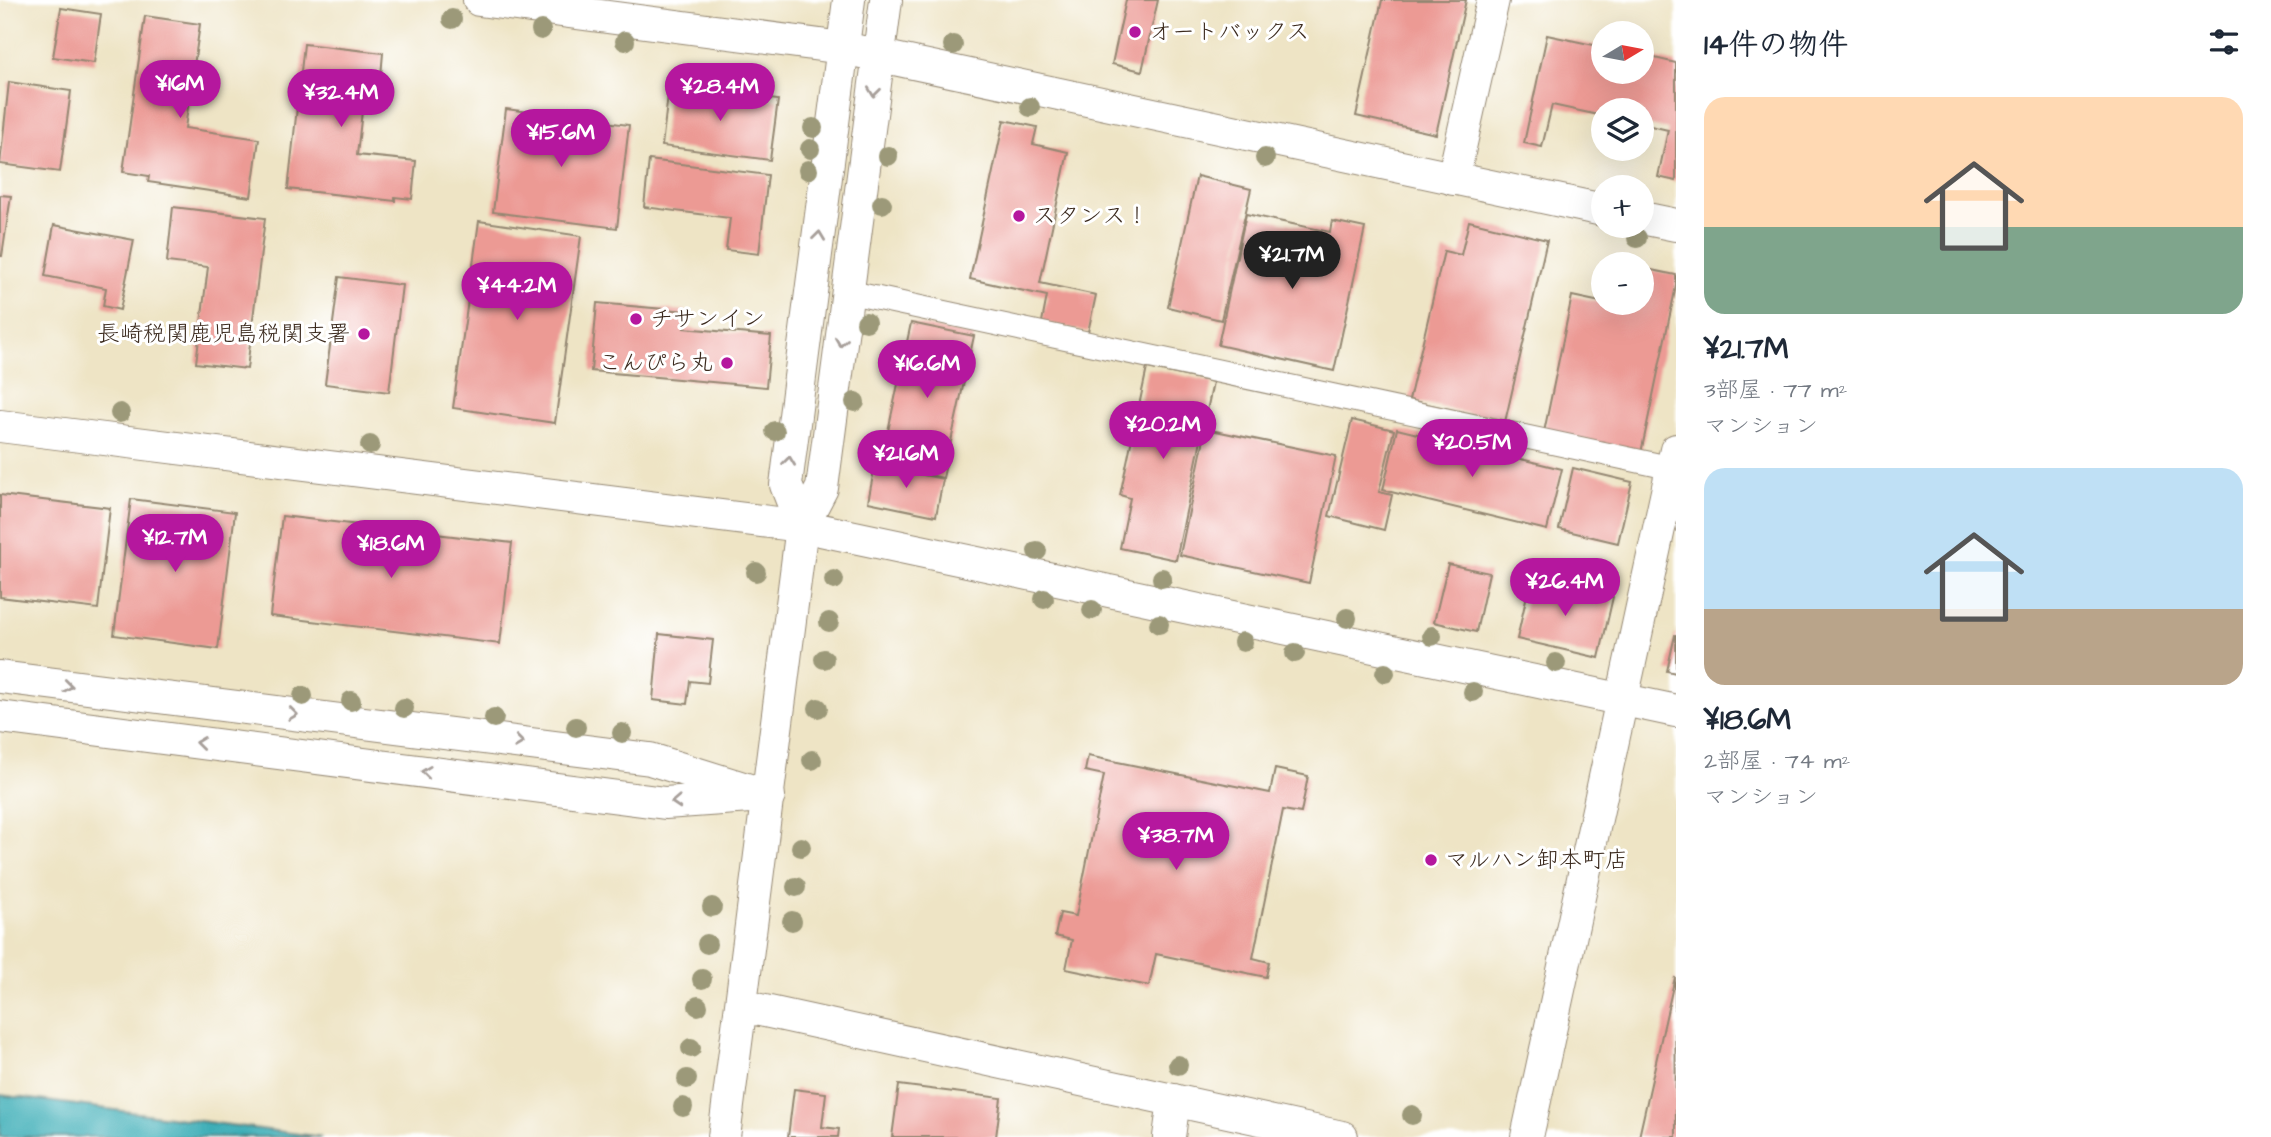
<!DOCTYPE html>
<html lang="ja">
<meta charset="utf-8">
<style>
body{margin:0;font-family:"Architects Daughter","Klee One",sans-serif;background:#f6f6f7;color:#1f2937;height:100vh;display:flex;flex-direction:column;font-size:26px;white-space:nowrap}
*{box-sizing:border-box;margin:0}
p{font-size:23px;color:#747a83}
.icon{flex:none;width:38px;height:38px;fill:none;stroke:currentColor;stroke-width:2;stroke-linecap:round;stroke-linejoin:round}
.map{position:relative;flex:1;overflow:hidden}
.drawer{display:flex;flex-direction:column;background:#fff;width:595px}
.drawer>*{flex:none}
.needle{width:46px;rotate:80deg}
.buttons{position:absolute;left:1591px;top:21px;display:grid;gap:14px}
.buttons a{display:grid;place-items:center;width:63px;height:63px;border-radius:50%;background:#fff;box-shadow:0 7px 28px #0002;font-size:35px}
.price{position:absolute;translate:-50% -60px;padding:0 16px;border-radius:24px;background:#b5179e;color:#fff;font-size:23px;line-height:46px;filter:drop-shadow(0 2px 4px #0008)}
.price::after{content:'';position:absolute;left:50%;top:42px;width:21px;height:16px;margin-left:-10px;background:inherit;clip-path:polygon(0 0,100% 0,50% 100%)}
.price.selected{background:#222;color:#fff}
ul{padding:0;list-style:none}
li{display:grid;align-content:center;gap:14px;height:371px;padding:0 28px}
li span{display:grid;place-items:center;height:217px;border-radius:21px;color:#555}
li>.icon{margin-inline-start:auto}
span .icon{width:126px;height:126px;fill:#fffc;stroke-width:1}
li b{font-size:30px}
h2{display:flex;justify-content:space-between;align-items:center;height:84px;padding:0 28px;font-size:30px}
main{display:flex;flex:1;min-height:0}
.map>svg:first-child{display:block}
.water{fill:#3daeb7;stroke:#3c6c6a;stroke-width:2}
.building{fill:#ec9a94}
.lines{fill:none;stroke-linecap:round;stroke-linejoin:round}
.street-casing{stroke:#948772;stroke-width:25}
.secondary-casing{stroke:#948772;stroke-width:34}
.street{stroke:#fff;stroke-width:23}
.secondary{stroke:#fff;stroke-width:32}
.tree{fill:#9c9979}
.oneway{stroke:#a79f9a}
.poi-dot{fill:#b5179e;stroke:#fff;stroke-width:2.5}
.labels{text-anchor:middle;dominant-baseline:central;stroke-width:6;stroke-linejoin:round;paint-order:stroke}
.poi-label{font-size:23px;fill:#3b2a1e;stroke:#fff;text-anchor:start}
</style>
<main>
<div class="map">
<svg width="1676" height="1137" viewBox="0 0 1676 1137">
<rect width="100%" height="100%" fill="#fff"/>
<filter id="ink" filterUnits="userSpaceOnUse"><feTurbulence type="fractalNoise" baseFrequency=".0143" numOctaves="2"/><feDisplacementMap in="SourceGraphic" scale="14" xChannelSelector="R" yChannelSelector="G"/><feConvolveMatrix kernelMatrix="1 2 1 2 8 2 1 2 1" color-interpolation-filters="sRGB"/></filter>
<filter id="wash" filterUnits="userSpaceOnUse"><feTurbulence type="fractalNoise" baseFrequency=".00686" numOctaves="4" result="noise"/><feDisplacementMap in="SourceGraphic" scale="28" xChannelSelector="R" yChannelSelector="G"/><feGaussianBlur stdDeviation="1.57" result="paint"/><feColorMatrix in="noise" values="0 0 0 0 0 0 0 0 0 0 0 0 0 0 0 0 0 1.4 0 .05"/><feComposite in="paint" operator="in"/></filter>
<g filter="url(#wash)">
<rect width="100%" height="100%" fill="#eee4c5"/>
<path class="water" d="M0 1095 322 1137H0Z"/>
<g id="blocks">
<g class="building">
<path d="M1126 0H1158L1142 71 1112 64Z"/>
<path d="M1382 0H1466L1436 134 1356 116Z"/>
<path d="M61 8 101 14 94 63 53 57Z"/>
<path d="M145 16 200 24 185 128 259 139 251 197 148 182 149 176 123 172Z"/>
<path d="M1547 35 1603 47V72H1642V55L1676 63V181L1658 177 1668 130 1642 124V110H1603V116L1552 105 1542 147 1524 143Z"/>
<path d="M304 44 383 53 380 87 365 85 357 155 416 161 412 199 395 197V201L288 189Z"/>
<path d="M9 82 71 91 60 172 0 164Z"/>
<path d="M669 86 778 100 770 160 662 146Z"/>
<path d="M506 109 629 125 617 228 493 212Z"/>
<path d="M1004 120 1037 127 1033 144 1068 152 1040 283 1096 295 1088 332 1042 322 1047 296 970 279Z"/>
<path d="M649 160 768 175 759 254 726 250 730 218 644 207Z"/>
<path d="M1197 176 1251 189 1221 320 1168 307Z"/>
<path d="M0 195 11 196 2 256H0Z"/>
<path d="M173 207 265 218 247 369 196 363 208 267 167 262Z"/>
<path d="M1246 214 1330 232 1332 221 1365 228 1334 371 1218 345Z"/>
<path d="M479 221 581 236 555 423 453 408Z"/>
<path d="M1469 221 1547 240 1505 422 1409 400 1444 251 1461 255Z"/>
<path d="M54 225 134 240 120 310 103 306 106 288 45 276Z"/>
<path d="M1642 268 1676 275V286L1641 453 1544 432 1572 296 1624 307 1625 303H1642Z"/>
<path d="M339 277 402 285 389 392 325 384Z"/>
<path d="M597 303 686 311 684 328 771 336 766 387 591 371Z"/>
<path d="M911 323 974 336 943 478 881 464Z"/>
<path d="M1147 368 1213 382 1176 560 1120 548 1130 498 1120 495Z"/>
<path d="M1352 420 1394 430 1379 492 1392 495 1384 530 1329 516Z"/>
<path d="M1206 429 1336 456 1309 583 1180 555Z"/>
<path d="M1397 429 1562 469 1547 530 1383 490Z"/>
<path d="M875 465 943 479 936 516 868 502Z"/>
<path d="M1573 468 1632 482 1618 543 1559 529Z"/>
<path d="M0 495 110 508 98 609 0 597Z"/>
<path d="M131 499 235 512 218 649 114 635Z"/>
<path d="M282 516 512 543 500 644 270 616Z"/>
<path d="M1448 564 1489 573 1476 632 1434 622Z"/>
<path d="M1531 577 1613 597 1599 658 1517 639Z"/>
<path d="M659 634 713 640 708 683 690 681 687 704 653 700Z"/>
<path d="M1675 635H1676V673L1667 671Z"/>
<path d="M1088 756 1270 793 1275 769 1308 776 1301 813 1283 810 1253 958 1269 962 1266 977 1156 954 1149 986 1066 969 1072 940 1055 936 1060 913 1076 916 1104 775 1085 771Z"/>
<path d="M1675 977 1676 1137H1639Z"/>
<path d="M899 1085 1001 1098 996 1137H892Z"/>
<path d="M794 1089 826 1093 822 1127 839 1129 838 1137H788Z"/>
</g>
</g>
</g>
<g filter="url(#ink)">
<use href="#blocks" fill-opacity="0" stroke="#948772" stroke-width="2"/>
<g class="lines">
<g class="street-casing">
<path id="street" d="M848 292 1676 469"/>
</g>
<g class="secondary-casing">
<g id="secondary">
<path d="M479 0 843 48 1603 210"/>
<path d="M1453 179 1493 0"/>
<path d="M1642 218 1676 225"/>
<path d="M0 426 802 526 1676 711"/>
<path d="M802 526 786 485 849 0"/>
<path d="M0 677 650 759 769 796"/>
<path d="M0 717 665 803 750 797"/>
<path d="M742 1006 1342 1137"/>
<path d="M724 1137 802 526 822 488 886 0"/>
<path d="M1169 1137 1174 1100"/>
<path d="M1527 1137 1676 450"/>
</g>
</g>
<use href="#street" class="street"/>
<use href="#secondary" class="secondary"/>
</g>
<g class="tree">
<circle cx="452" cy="19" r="10"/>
<circle cx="541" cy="30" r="10"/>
<circle cx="625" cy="41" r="10"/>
<circle cx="953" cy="45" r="10"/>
<circle cx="1030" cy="107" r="10"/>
<circle cx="813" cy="128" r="10"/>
<circle cx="810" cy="149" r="10"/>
<circle cx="888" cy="156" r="10"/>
<circle cx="1265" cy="158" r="10"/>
<circle cx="808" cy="170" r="10"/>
<circle cx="882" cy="204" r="10"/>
<circle cx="1637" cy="238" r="10"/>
<circle cx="866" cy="322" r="10"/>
<circle cx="855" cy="402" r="10"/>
<circle cx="120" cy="413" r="10"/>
<circle cx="775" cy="431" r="10"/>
<circle cx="370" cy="445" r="10"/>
<circle cx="1037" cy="551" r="10"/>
<circle cx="756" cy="572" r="10"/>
<circle cx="1162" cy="578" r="10"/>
<circle cx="834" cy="580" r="10"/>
<circle cx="1044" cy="599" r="10"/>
<circle cx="1092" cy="610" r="10"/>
<circle cx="1347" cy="618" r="10"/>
<circle cx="829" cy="622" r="10"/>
<circle cx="1159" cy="624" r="10"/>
<circle cx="1432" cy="636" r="10"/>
<circle cx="1243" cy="642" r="10"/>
<circle cx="1295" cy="653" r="10"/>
<circle cx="824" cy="659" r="10"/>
<circle cx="1556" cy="663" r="10"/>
<circle cx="1385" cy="673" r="10"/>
<circle cx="1473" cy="692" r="10"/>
<circle cx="303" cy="696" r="10"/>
<circle cx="351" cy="701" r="10"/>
<circle cx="404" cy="708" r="10"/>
<circle cx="818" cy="708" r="10"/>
<circle cx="494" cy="718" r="10"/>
<circle cx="576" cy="727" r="10"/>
<circle cx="622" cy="733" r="10"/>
<circle cx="812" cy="760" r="10"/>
<circle cx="801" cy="847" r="10"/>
<circle cx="796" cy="887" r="10"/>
<circle cx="712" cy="907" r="10"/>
<circle cx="792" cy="921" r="10"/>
<circle cx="707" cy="944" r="10"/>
<circle cx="702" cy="979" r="10"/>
<circle cx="698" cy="1006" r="10"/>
<circle cx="691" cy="1048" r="10"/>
<circle cx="1178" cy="1065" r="10"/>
<circle cx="687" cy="1079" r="10"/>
<circle cx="683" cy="1107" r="10"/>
<circle cx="1412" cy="1115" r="10"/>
</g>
<defs><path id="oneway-chevron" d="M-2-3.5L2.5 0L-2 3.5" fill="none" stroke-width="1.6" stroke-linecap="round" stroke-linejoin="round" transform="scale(1.75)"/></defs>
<g class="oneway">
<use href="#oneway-chevron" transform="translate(874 92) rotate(97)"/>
<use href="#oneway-chevron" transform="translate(819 236) rotate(-83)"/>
<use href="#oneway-chevron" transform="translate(841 342) rotate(98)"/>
<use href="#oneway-chevron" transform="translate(789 461) rotate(-83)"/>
<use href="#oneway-chevron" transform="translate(68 686) rotate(7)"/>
<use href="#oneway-chevron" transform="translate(293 714) rotate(7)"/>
<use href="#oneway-chevron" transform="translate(519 742) rotate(7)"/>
<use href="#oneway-chevron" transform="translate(200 743) rotate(-173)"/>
<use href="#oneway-chevron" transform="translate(426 772) rotate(-173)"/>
<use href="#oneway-chevron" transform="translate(676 802) rotate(177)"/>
</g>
</g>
<g class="poi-dot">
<circle cx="1135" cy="32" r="7"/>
<circle cx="1019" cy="216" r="7"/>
<circle cx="636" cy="319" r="7"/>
<circle cx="364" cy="334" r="7"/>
<circle cx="727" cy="363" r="7"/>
<circle cx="1431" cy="860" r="7"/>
</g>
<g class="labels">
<g class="poi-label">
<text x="1149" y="32">オートバックス</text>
<text x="1033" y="216">スタンス！</text>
<text x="650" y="319">チサンイン</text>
<text x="350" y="334" text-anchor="end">長崎税関鹿児島税関支署</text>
<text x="713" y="363" text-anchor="end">こんぴら丸</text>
<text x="1445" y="860">マルハン卸本町店</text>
</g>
</g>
</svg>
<div class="buttons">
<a><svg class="needle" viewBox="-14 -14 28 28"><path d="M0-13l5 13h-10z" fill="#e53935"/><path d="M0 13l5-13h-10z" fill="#747a83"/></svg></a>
<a><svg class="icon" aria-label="layers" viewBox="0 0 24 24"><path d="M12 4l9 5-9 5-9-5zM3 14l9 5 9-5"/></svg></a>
<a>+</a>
<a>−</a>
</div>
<b class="price" style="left:180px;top:120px">¥16M</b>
<b class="price" style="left:720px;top:123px">¥28.4M</b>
<b class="price" style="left:341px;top:129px">¥32.4M</b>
<b class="price" style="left:561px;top:169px">¥15.6M</b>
<b class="price selected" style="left:1292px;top:291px">¥21.7M</b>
<b class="price" style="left:517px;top:322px">¥44.2M</b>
<b class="price" style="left:927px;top:400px">¥16.6M</b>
<b class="price" style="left:1163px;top:461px">¥20.2M</b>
<b class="price" style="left:1472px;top:479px">¥20.5M</b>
<b class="price" style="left:906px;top:490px">¥21.6M</b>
<b class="price" style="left:175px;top:574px">¥12.7M</b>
<b class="price" style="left:391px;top:580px">¥18.6M</b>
<b class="price" style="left:1565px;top:618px">¥26.4M</b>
<b class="price" style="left:1176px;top:872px">¥38.7M</b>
</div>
<section class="drawer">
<h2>14件の物件<svg class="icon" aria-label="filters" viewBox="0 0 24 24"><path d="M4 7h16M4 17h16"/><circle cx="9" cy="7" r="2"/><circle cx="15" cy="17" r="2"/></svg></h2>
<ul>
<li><span style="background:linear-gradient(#ffd9b3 60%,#7fa58c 0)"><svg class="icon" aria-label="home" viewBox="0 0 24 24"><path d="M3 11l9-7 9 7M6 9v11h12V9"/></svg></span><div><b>¥21.7M</b><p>3部屋 · 77 m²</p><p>マンション</p></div></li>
<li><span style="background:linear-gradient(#bfe0f5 65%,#b9a48a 0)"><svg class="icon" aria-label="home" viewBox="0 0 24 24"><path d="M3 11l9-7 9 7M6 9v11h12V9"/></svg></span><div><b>¥18.6M</b><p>2部屋 · 74 m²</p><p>マンション</p></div></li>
</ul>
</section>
</main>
